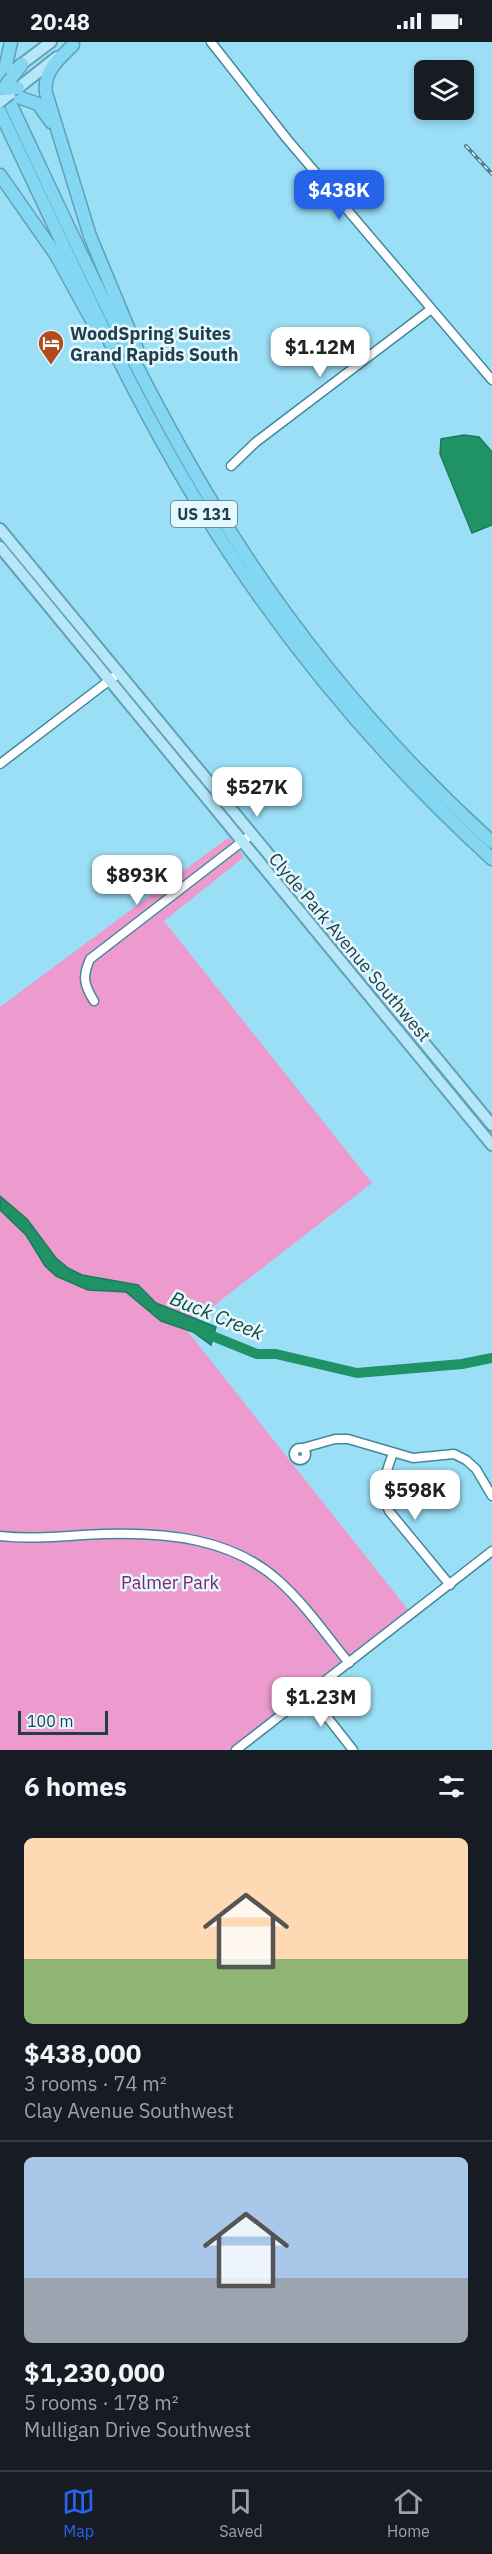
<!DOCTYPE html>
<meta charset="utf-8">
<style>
body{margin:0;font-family:"IBM Plex Sans",sans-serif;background:#242831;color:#f1f3f6;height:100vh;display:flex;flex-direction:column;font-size:22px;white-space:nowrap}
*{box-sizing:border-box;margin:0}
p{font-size:20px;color:#9ea1a6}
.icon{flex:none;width:33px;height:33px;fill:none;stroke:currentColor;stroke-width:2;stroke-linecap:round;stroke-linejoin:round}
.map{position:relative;height:1708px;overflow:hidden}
.panel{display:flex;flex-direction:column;background:#171b24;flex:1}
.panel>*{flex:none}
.buttons{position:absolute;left:414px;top:18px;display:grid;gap:12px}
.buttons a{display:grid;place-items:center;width:60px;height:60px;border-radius:9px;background:#171b24;box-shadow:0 3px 9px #0003;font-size:30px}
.scale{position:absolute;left:18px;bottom:15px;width:90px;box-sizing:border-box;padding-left:6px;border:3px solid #223e48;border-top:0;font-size:16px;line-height:21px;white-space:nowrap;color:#223e48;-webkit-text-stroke:4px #e4f8ff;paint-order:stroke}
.price{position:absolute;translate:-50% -51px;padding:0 14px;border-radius:12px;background:#fff;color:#222;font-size:20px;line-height:39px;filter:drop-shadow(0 2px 3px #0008)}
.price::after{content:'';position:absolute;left:50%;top:36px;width:18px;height:14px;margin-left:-9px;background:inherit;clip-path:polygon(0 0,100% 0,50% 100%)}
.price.selected{background:#2563eb;color:#fff}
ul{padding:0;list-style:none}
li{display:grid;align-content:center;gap:12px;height:318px;padding:0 24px}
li+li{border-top:2px solid #363941}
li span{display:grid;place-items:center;height:186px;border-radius:9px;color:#555}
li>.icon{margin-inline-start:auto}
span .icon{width:108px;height:108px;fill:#fffc;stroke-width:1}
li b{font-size:26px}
h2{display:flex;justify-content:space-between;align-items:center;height:72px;padding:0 24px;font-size:26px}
.status{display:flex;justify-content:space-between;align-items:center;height:42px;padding:0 30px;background:#171b24;direction:ltr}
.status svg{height:16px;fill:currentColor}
.menu{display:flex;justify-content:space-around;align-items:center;height:84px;border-top:2px solid #363941;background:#171b24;font-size:16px;color:#9ea1a6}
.menu a{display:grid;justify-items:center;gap:3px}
.menu .selected{color:#2563eb}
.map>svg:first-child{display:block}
.green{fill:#ed9bce}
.water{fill:#1f9266;stroke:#20795d;stroke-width:1.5}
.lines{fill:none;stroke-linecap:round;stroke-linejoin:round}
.river{stroke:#1f9266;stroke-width:10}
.minor-casing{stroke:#44879d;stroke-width:11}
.major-casing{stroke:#61a1b7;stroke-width:14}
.highway-casing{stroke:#61a1b7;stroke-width:15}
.minor{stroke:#fff;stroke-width:8}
.major{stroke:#b5e7f8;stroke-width:10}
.highway{stroke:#83d7f3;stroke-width:12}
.rail-casing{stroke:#527e8e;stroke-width:4}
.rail{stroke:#e4f8ff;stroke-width:1.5;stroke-dasharray:4.5;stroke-linecap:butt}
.major-bridge-casing{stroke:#61a1b7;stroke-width:14;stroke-linecap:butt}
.highway-bridge-casing{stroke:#61a1b7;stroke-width:15;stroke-linecap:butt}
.major-bridge{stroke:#b5e7f8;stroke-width:10}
.highway-bridge{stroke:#83d7f3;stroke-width:12}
.labels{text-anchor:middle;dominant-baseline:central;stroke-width:5;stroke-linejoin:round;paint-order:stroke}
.shield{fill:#e4f8ff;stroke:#5c767f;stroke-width:1.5}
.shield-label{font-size:16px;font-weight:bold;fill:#223e48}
.poi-label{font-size:18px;font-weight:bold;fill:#223e48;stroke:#e4f8ff;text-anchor:start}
.street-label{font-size:18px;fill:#223e48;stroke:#e4f8ff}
.park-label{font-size:18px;fill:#832367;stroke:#e4f8ff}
.water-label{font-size:20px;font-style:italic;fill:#1c4835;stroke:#e4f8ff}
</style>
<div class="status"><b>20:48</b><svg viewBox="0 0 49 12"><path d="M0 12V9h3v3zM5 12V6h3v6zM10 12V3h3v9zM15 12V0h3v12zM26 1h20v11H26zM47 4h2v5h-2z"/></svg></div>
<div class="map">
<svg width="492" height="1708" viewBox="0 0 492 1708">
<rect width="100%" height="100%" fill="#9bdff7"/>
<path class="green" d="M229 795 244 815 164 879 372 1141 185 1286 409 1569 229 1708H0V965Z"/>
<g class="water">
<path d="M464 393 479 395 492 410V483L472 491 440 412 441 397Z"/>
<path d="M0 1154 27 1177 56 1216 68 1226 82 1233 138 1243 156 1261 216 1285 211 1303 193 1290 161 1279 126 1250 88 1248 56 1234 45 1224 26 1193 0 1168Z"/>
</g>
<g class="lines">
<path class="river" d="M200 1289 257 1312H276L357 1331 462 1322 492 1316"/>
<g class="minor-casing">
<g id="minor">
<path d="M211 0 287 97 492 338"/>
<path d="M231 424 256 400 430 268"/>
<path d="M0 722 119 631"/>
<path d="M94 959C84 943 82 935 90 917L252 792"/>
<circle cx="300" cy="1412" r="6"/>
<path d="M303 1406 335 1397H348L413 1416 454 1412 466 1418 476 1427 492 1454"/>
<path d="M393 1411C385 1433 379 1447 389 1469L450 1543"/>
<path d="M0 1494C35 1498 70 1493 105 1492 165 1490 231 1496 278 1538 305 1562 326 1593 349 1621"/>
<path d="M309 1652 353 1708"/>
<path d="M236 1708 492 1509"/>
</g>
</g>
<g class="major-casing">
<g id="major">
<path d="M15 27 51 0"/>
<path d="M13 50 57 15"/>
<path d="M0 487 492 1083"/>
<path d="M0 505 492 1103"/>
</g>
</g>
<g class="highway-casing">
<g id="highway">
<path d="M73 3C59 17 43 29 46 51L90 194 137 307"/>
<path d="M12 35 22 22"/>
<path d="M3 36 11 0"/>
<path d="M0 40C68 183 133 330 215 465 290 589 385 703 492 800"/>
<path d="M10 52 38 62 51 80"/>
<path d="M0 70C63 200 121 335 196 458 277 592 377 712 492 817"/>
<path d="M0 133 56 213 95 284"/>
</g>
</g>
<use href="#minor" class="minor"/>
<use href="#major" class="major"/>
<use href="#highway" class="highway"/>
<g class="rail-casing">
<path id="rail" d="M466 104 492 132"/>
</g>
<use href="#rail" class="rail"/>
<g class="major-bridge-casing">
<path id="major-bridge" d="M0 60 10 52"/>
</g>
<g class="highway-bridge-casing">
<g id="highway-bridge">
<path d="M3 47 12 35"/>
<path d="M3 47 18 46"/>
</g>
</g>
<use href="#major-bridge" class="major-bridge"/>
<use href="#highway-bridge" class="highway-bridge"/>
</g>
<defs>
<g id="hotel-pin" transform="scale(1.35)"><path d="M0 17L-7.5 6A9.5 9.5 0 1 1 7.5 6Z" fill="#b04b1e" stroke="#e4f8ff"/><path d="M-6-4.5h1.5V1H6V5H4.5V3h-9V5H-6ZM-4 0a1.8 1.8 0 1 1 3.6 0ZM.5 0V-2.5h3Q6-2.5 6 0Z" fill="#fff"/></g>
</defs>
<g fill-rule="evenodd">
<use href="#hotel-pin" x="51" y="301"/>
</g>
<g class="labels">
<rect class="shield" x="171" y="459" width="66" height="26" rx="4.5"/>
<g class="shield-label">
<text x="204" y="472">US 131</text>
</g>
<g class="poi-label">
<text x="70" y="291">WoodSpring Suites<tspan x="70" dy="21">Grand Rapids South</tspan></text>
</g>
<g class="street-label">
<text transform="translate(350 905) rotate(50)">Clyde Park Avenue Southwest</text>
</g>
<g class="park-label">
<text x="170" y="1540">Palmer Park</text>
</g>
<g class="water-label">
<text transform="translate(217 1273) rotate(22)">Buck Creek</text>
</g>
</g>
</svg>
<div class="buttons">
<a><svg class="icon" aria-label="layers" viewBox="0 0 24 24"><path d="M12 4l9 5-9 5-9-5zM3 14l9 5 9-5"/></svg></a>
</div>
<div class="scale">100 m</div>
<b class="price selected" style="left:339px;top:179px">$438K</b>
<b class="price" style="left:320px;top:336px">$1.12M</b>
<b class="price" style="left:257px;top:776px">$527K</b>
<b class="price" style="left:137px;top:864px">$893K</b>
<b class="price" style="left:415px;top:1479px">$598K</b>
<b class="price" style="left:321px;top:1686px">$1.23M</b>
</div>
<section class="panel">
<h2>6 homes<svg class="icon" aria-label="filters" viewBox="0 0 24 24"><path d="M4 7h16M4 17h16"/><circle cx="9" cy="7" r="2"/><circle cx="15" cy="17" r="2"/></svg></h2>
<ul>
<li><span style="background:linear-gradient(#ffd9b3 65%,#8fb573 0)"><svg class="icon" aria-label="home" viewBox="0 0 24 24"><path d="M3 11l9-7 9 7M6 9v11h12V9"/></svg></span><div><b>$438,000</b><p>3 rooms · 74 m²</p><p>Clay Avenue Southwest</p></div></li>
<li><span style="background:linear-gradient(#a9c7e8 65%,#9aa5b1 0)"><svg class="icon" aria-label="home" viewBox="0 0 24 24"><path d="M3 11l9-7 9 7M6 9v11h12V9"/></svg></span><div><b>$1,230,000</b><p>5 rooms · 178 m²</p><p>Mulligan Drive Southwest</p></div></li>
</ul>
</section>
<nav class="menu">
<a class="selected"><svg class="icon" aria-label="map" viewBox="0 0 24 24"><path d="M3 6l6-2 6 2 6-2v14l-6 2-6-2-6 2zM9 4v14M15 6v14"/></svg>Map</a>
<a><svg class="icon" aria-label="saved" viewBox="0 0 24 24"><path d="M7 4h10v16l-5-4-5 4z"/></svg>Saved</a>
<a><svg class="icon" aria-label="home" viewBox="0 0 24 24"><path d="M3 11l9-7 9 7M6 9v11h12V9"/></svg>Home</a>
</nav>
